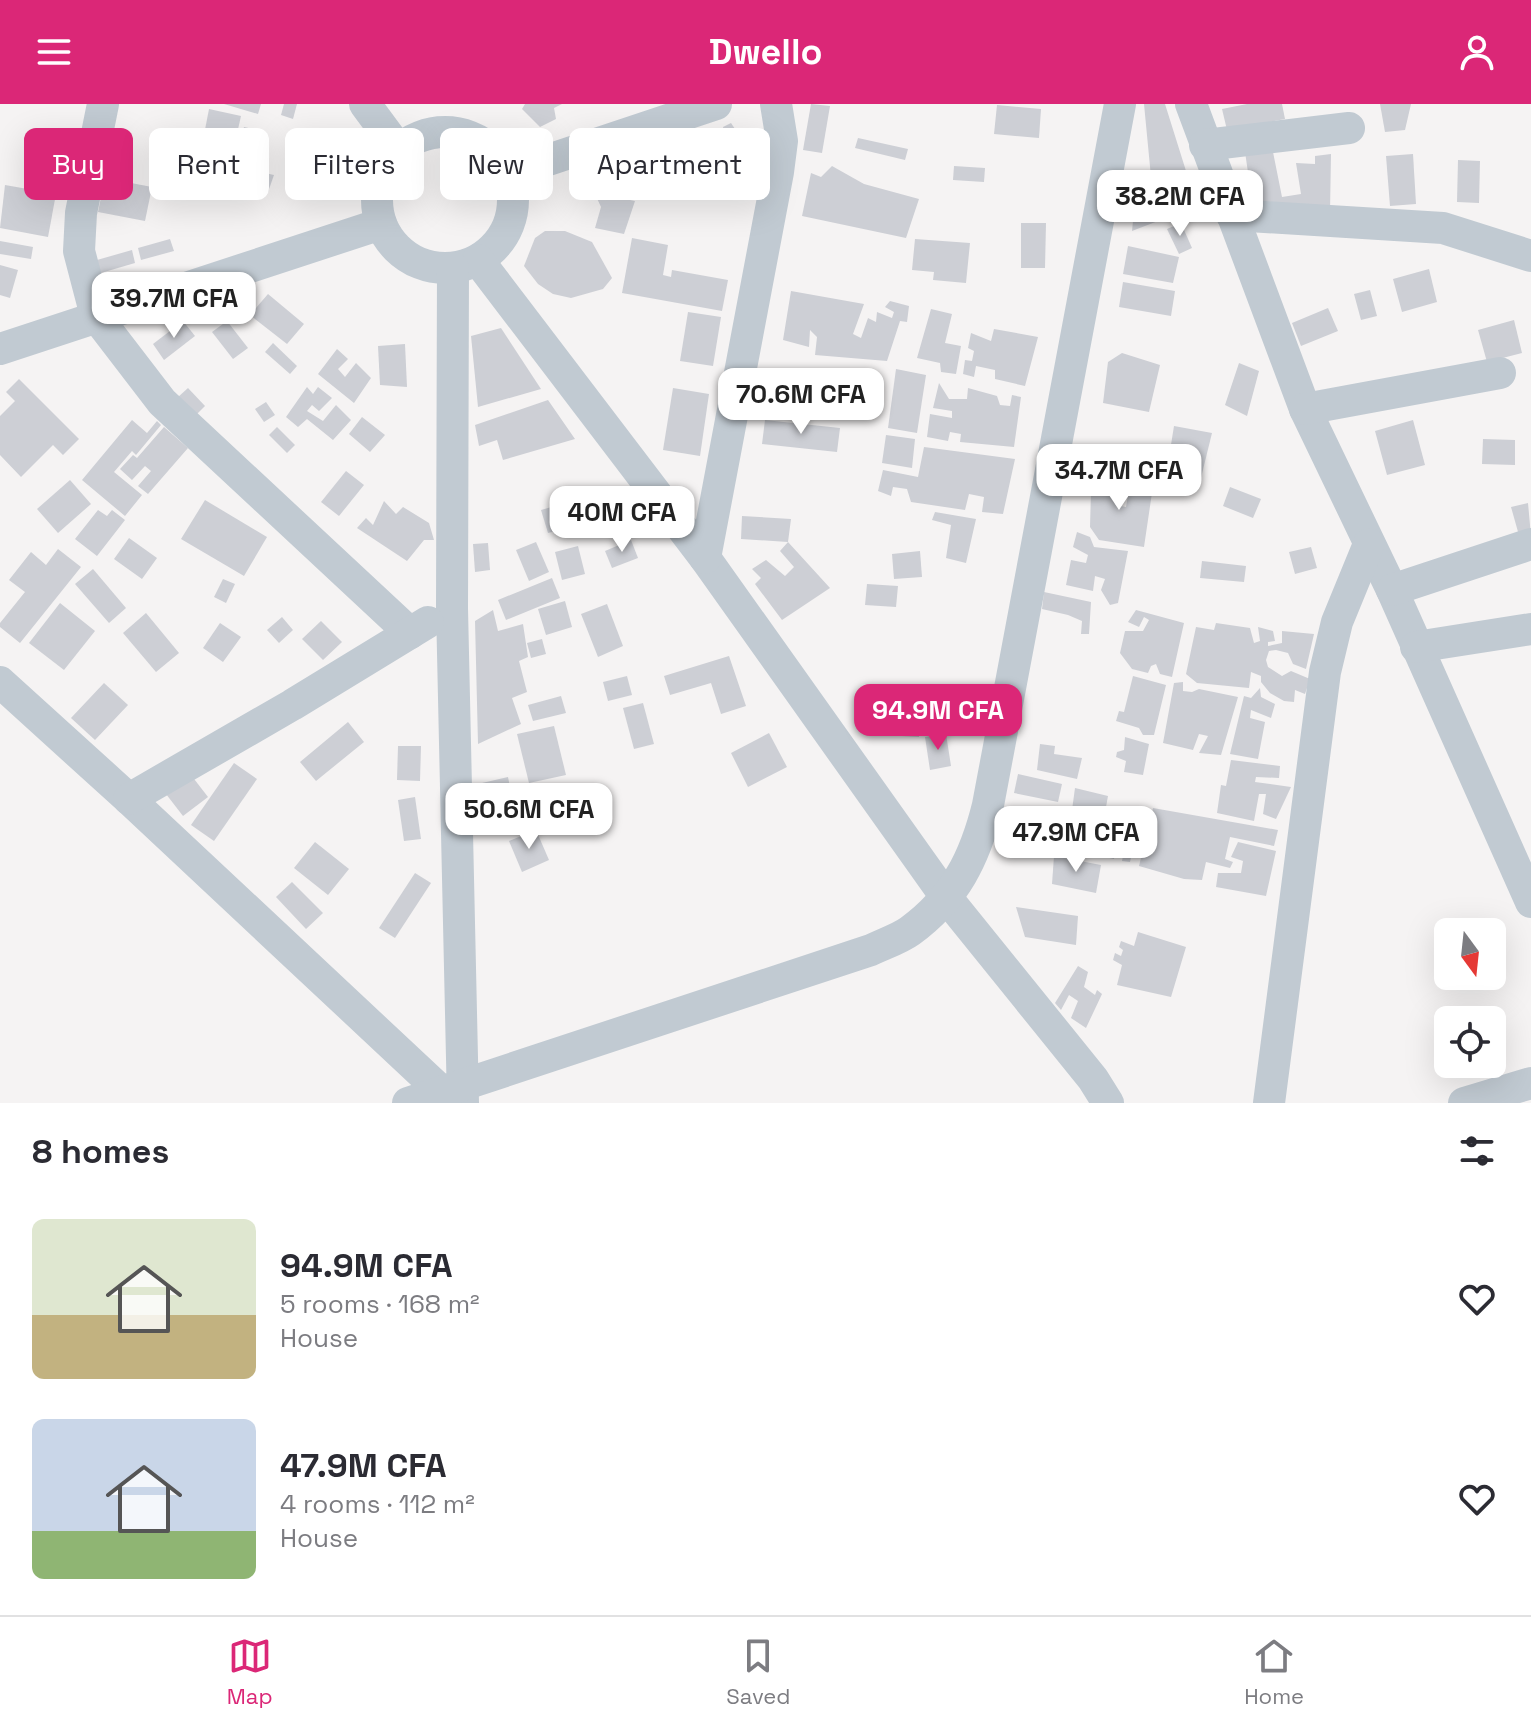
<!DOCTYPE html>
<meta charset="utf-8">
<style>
body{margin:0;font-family:"Space Grotesk",sans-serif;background:#f7f7f7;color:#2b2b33;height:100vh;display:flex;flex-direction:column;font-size:30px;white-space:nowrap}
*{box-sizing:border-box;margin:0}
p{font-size:26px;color:#7c7c81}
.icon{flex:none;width:44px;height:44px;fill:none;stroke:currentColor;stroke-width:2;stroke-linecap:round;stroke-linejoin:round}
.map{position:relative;height:999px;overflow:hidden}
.details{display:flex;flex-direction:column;background:#fff;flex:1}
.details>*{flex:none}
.banner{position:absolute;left:24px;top:24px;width:800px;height:72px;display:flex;gap:16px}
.needle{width:52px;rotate:165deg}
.fabs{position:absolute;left:1434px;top:814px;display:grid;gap:16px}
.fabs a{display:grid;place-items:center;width:72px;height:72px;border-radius:12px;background:#fff;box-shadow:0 8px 32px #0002;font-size:40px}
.price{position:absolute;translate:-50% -68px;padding:0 18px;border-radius:16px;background:#fff;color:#222;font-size:26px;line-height:52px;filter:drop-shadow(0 2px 4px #0008)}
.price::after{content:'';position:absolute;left:50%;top:48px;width:24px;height:18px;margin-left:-12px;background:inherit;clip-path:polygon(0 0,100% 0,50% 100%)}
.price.current{background:#db2777;color:#fff}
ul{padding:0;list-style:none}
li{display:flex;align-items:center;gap:24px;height:200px;padding:0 32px}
li span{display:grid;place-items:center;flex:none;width:224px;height:160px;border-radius:12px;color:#555}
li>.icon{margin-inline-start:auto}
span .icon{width:96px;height:96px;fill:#fffc;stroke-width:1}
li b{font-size:34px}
h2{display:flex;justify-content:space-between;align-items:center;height:96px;padding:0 32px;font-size:34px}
.tag{padding:0 28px;border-radius:12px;background:#fff;box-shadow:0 8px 32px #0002;font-size:28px;line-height:72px}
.tag.current{background:#db2777;color:#fff}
header{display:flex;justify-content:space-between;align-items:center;height:104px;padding:0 32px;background:#db2777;color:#fff;font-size:36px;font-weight:800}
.menu{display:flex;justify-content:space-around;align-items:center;height:112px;border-top:2px solid #e1e1e2;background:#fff;font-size:22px;color:#7c7c81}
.menu a{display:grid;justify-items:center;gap:4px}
.menu .current{color:#db2777}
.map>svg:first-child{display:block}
.building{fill:#cdcfd5}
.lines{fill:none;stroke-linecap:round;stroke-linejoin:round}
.minor{stroke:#c1cad2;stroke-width:32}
</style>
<header><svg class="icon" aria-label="menu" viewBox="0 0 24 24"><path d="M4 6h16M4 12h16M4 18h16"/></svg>Dwello<svg class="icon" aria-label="person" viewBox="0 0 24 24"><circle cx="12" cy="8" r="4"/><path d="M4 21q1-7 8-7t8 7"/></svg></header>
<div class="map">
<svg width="1531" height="999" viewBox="0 0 1531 999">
<rect width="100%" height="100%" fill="#f5f3f3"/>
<g class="building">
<path d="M224 0H261L258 10Z"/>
<path d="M284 0H297L293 15 281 11Z"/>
<path d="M525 0H562L554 4 556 15 540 23 522 5Z"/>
<path d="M811 0 830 2 822 49 803 46Z"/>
<path d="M1144 0H1165L1197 102 1132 127 1136 87 1157 85V74L1151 73Z"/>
<path d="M1247 0H1282L1285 15 1227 26 1222 5Z"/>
<path d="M1380 0H1411L1405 26 1385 28Z"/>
<path d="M997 1 1041 5 1039 34 994 30Z"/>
<path d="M209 5 241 12 234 43 203 36Z"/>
<path d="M731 19 739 31 745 24 760 36 750 76 650 60 685 45 720 55 726 48 735 52 738 43 727 42 723 23Z"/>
<path d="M244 23 262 27 254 60 236 56Z"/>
<path d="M858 34 908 45 905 56 855 44Z"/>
<path d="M1272 43 1282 93 1301 90 1296 59 1315 60V52L1331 50 1330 108 1254 109 1245 48Z"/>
<path d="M1413 50 1416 100 1390 102 1386 52Z"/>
<path d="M1458 56 1480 57 1479 99 1457 98Z"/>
<path d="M233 62 274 71 268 88 230 79Z"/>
<path d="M832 62 864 80 919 95 906 134 802 112 811 69 821 73Z"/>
<path d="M954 62 985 64 984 78 953 76Z"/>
<path d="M105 74 152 83 145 117 98 108Z"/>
<path d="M611 74 622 77 620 94 635 97 624 130 595 124 601 103 595 90 600 84 609 93Z"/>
<path d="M294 75 312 80 308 94 290 89Z"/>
<path d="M5 81 56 90 48 133 0 124Z"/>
<path d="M1021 119H1046L1045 164H1021Z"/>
<path d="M1181 119 1192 144 1179 150 1167 125Z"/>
<path d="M545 127H565L592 138 612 174 603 185 571 194 553 190 538 180 524 162 535 134Z"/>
<path d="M632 134 668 141 663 171 671 173 672 166 728 176 722 207 622 189Z"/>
<path d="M170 135 174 147 141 156 138 144Z"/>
<path d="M915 135 970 139 966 179 933 176 934 168 912 166Z"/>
<path d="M0 137 33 143 31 155 0 150Z"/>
<path d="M1128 142 1179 153 1173 179 1123 170Z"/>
<path d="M132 146 135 159 94 171 90 158Z"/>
<path d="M0 161 18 166 10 194 0 191Z"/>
<path d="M1429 165 1437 198 1402 208 1393 175Z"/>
<path d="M1123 178 1175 187 1171 212 1119 203Z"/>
<path d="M1370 186 1377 212 1361 216 1354 190Z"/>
<path d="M791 187 864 200 853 230 861 234 868 214 876 218 877 208 892 214 894 208 885 203 890 197 909 202 907 218 900 217 887 257 815 251 817 233 810 226 809 243 783 236Z"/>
<path d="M268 190 304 220 287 240 250 211Z"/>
<path d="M1328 204 1338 227 1301 242 1292 219Z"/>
<path d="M931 205 952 210 945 239 961 242 956 270 941 268 940 259 917 254Z"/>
<path d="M688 208 721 213 713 262 680 257Z"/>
<path d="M1514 216 1522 249 1487 258 1478 226Z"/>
<path d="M183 217 195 232 164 256 153 240Z"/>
<path d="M227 217 248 244 233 255 212 228Z"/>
<path d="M501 224 541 285 478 303 471 232Z"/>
<path d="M994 225 1038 233 1025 282 995 275V266L976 262 974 273 963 270 965 256 972 257 974 247 968 244 971 229 991 237Z"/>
<path d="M273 239 297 262 290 270 265 248Z"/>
<path d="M405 240 407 283 380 281 378 242Z"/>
<path d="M337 245 348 255 338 265 345 273 356 259 371 274 354 299 318 270Z"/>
<path d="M1122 249 1160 261 1149 308 1103 299 1108 258Z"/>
<path d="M1239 259 1259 267 1247 312 1225 301Z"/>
<path d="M896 265 926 271 917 329 888 324Z"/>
<path d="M19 275 79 335 63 351 53 341 21 373 0 351V312L15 297 6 288Z"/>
<path d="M939 279 949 295H967L968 284 997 292 1000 301 1010 302 1012 291 1021 293 1014 343 960 338 961 330 950 328 948 337 927 333 930 310 952 314V307L933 304Z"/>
<path d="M307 283 313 290 318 283 332 294 319 307 312 301 307 307 323 317 336 301 351 316 333 336 307 315 298 323 286 313Z"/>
<path d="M188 284 205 302 195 312 177 294Z"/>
<path d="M673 284 709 290 700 352 663 346Z"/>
<path d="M548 296 575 335 503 356 497 336 479 342 475 321Z"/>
<path d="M266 298 275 311 264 318 255 305Z"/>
<path d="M362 313 385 331 370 348 349 330Z"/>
<path d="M132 316 147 329 157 317 161 321 136 351 132 347 114 368 142 391 125 412 82 376Z"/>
<path d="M765 316 840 324 837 348 762 340Z"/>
<path d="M1413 316 1425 361 1387 371 1375 327Z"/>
<path d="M1174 322 1212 329 1198 386 1165 378Z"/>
<path d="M164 323 188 344 148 390 138 382 151 367 145 362 132 376 120 365 133 351 137 354Z"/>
<path d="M277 323 295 341 287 349 269 331Z"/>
<path d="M886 331 915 335 912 364 882 359Z"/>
<path d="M1483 335 1515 336V361L1482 360Z"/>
<path d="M924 343 1015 355 1003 410 982 408 984 393 969 390 965 406 911 398 907 385 893 383 891 392 878 387 883 366 918 373Z"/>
<path d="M346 367 364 381 339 412 321 398Z"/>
<path d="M1088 373 1119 379 1115 401 1126 403 1130 379 1153 382 1144 443 1099 436 1090 423 1091 388 1079 384Z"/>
<path d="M70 376 91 400 58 429 37 405Z"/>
<path d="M1230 383 1261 395 1253 414 1223 402Z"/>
<path d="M205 396 267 433 244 472 181 435Z"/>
<path d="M384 397 396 410 403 403 429 419 434 436H424L407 457 357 424 366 414 373 421Z"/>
<path d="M1528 399 1531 432 1520 435 1511 403Z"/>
<path d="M562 400 569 424 548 429 541 406Z"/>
<path d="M98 406 107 412 112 406 125 416 97 452 75 435Z"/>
<path d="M935 408 976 415 966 459 946 454 951 421 932 416Z"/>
<path d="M742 412 791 415 788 438 830 484 782 516 755 480 761 474 752 465 766 456 785 472 794 463 780 447 788 438 741 435Z"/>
<path d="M624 414 632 422 622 431 615 423Z"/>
<path d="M1077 428 1090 433 1094 443 1128 447 1118 499 1110 501 1101 486 1105 475 1095 472 1093 487 1066 481 1071 456 1086 459 1088 451 1073 443Z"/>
<path d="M129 434 157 454 142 475 114 455Z"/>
<path d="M631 436 638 454 612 464 605 447Z"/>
<path d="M536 438 549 468 529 477 516 446Z"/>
<path d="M488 439 490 466 475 468 473 440Z"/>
<path d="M578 442 585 470 562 476 555 448Z"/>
<path d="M1311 443 1317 464 1295 470 1289 448Z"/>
<path d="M58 445 81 463 20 539 0 523V519L25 488 9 476 31 448 46 461Z"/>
<path d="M920 447 922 473 894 475 892 450Z"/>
<path d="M1202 457 1246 462 1244 478 1200 474Z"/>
<path d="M93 465 126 504 109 519 75 480Z"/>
<path d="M552 474 560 494 506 516 498 496Z"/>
<path d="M223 475 235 480 226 499 214 493Z"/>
<path d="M867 480 898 482 896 503 865 501Z"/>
<path d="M1044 488 1091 498 1089 530H1081L1082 517 1068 511 1042 505Z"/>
<path d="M565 497 572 523 546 531 538 505Z"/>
<path d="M60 499 95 527 64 566 29 539Z"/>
<path d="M607 500 623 542 598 553 581 510Z"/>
<path d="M493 506 498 527 523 520 528 553 519 557 527 588 512 594 521 620 478 640 475 517Z"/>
<path d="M1136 506 1184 519 1172 573 1160 570 1156 560 1151 562 1148 569 1132 565 1120 549 1125 527H1143L1149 516 1144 513 1139 523 1128 518Z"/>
<path d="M146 509 179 549 156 568 123 529Z"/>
<path d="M282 513 293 526 279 539 267 526Z"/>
<path d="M321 517 342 538 323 556 302 535Z"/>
<path d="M220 519 241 533 223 558 203 544Z"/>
<path d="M1216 519 1250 524 1254 539 1260 537 1258 523 1273 527 1275 537 1268 538V542L1282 539V527L1314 530 1306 565 1293 560 1288 549 1276 546 1269 547 1266 556 1268 563 1282 572 1291 567 1310 575 1305 590 1295 586 1294 598 1284 597 1270 589 1261 578V572L1251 568 1249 584 1197 579 1186 570 1196 523 1214 526Z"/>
<path d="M542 535 546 550 531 554 527 539Z"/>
<path d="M729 552 746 602 721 610 711 579 670 591 664 572Z"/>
<path d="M627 572 632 591 608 597 603 578Z"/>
<path d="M1133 572 1166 581 1154 631H1143L1139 624 1116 617 1119 607 1124 608Z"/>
<path d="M1183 578V587L1192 588 1199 585 1238 593 1221 651 1199 649 1208 632 1199 630 1193 646 1163 639 1174 579Z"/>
<path d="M104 579 128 601 95 636 71 614Z"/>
<path d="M1260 584 1261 593 1275 600 1271 614 1251 606 1250 614 1265 618 1258 655 1230 650 1244 592 1251 594Z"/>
<path d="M561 592 566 609 533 617 528 601Z"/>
<path d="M643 599 654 640 634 645 623 604Z"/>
<path d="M885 616 920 617 919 633 884 631Z"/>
<path d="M348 618 364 638 316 677 300 658Z"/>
<path d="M554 622 566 671 529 679 517 630Z"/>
<path d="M769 629 787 663 748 683 731 649Z"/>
<path d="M946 630 951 662 930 666 925 633Z"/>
<path d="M1125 633 1149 640 1143 671 1124 668 1126 657 1116 653 1117 648 1124 646Z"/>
<path d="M1040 640 1055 642 1054 650 1082 654 1077 675 1037 666Z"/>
<path d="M398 642H421L420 677 397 676Z"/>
<path d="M1231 656 1280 662 1279 674 1256 673 1255 678 1291 683 1276 715 1263 710 1266 690H1259L1254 717 1217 709 1221 681 1226 682Z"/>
<path d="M234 659 257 675 214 737 191 721Z"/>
<path d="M1018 670 1062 680 1058 698 1014 689Z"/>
<path d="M191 671 208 693 183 712 166 690Z"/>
<path d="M508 673 513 698 487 704 482 679Z"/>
<path d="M1075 684 1108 692 1104 714 1072 706Z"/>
<path d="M415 693 421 735 404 737 398 696Z"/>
<path d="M1153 704 1278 726 1274 742 1230 733 1225 755 1233 758 1230 764 1206 758 1202 776 1184 775 1139 762Z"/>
<path d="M1117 705 1139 709 1136 723 1114 718Z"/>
<path d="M1018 709 1044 714V719L1067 725 1064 747 1005 735 1009 712 1016 714Z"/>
<path d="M1084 723 1115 729 1114 734 1123 736 1125 730 1136 732 1130 758 1122 757 1123 752 1115 750 1114 755 1100 752 1102 743 1120 747 1121 743 1082 735Z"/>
<path d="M536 726 549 756 522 768 509 737Z"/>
<path d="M315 738 349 765 328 791 294 764Z"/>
<path d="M1238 738 1276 747 1266 792 1216 783 1218 769H1241L1243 757 1231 753Z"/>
<path d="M1080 739 1096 742 1095 750 1078 747Z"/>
<path d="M1054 752 1101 761 1096 789 1052 780Z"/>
<path d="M415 769 431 779 395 834 379 824Z"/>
<path d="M292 778 323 809 306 825 276 793Z"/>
<path d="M1016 803 1078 812 1076 841 1025 833Z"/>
<path d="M1138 828 1186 843 1171 893 1117 881 1122 861 1113 856 1115 849 1121 852 1123 846 1119 843 1121 837 1134 842Z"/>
<path d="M1078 862 1088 868 1084 883 1095 891 1097 886 1102 890 1086 924 1071 914 1078 897 1069 891 1061 906 1055 899Z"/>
</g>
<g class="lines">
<g class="minor">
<path d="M103 0 81 109 79 147 96 212 162 298 410 529"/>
<path d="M365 0 399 46"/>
<path d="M1191 0 1305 305 1392 486 1531 798"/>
<circle cx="445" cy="96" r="68"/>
<path d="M1205 41 1349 24"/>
<path d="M509 69 716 0"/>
<path d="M1232 111 1443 124 1531 152"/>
<path d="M478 156 705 454 946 793 1093 975 1108 999"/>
<path d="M453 164 452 504 463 999"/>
<path d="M0 245 381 120"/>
<path d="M1305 305 1500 269"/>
<path d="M705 454 778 68 782 37 776 0"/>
<path d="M1392 486 1531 440"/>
<path d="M1416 543 1531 525"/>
<path d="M0 578 129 695 441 987"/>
<path d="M129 695 292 601 428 518"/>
<path d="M408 999 871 846C883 840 899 835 910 827 955 794 975 754 988 701L1120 0"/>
<path d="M1269 999 1325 568 1337 518 1369 440"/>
<path d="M1464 999 1531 979"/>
</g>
</g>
</svg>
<div class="fabs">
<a><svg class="needle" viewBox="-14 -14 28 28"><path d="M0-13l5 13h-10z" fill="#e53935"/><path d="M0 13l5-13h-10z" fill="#7c7c81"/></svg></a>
<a><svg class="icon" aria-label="locate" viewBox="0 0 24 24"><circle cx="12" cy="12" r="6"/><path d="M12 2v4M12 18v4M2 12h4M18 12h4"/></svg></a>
</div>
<b class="price" style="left:1180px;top:134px">38.2M CFA</b>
<b class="price" style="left:174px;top:236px">39.7M CFA</b>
<b class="price" style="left:801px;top:332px">70.6M CFA</b>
<b class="price" style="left:1119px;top:408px">34.7M CFA</b>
<b class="price" style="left:622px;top:450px">40M CFA</b>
<b class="price current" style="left:938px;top:648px">94.9M CFA</b>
<b class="price" style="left:529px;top:747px">50.6M CFA</b>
<b class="price" style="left:1076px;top:770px">47.9M CFA</b>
<div class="banner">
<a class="tag current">Buy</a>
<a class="tag">Rent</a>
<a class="tag">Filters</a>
<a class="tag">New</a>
<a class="tag">Apartment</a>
</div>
</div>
<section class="details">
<h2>8 homes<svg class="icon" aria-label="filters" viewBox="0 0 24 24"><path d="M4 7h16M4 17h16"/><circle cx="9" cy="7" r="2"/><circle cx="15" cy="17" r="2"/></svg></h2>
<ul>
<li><span style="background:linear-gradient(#dfe7d0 60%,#c2b280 0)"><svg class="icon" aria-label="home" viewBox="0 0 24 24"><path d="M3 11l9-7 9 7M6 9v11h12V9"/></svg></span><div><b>94.9M CFA</b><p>5 rooms · 168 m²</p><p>House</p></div><svg class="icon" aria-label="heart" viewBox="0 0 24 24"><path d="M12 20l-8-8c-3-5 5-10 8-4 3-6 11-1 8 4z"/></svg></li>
<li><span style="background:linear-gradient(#c9d6e8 70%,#8fb573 0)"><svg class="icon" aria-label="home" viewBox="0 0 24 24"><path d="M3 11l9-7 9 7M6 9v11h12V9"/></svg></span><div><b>47.9M CFA</b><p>4 rooms · 112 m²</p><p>House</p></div><svg class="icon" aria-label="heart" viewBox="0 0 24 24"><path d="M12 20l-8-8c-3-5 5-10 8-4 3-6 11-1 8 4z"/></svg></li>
</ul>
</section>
<nav class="menu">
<a class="current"><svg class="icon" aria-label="map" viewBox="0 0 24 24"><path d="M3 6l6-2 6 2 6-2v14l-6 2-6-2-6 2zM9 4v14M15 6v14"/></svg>Map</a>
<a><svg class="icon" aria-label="saved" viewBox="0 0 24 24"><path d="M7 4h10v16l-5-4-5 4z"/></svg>Saved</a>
<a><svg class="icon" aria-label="home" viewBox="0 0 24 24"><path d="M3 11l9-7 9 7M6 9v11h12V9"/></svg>Home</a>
</nav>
